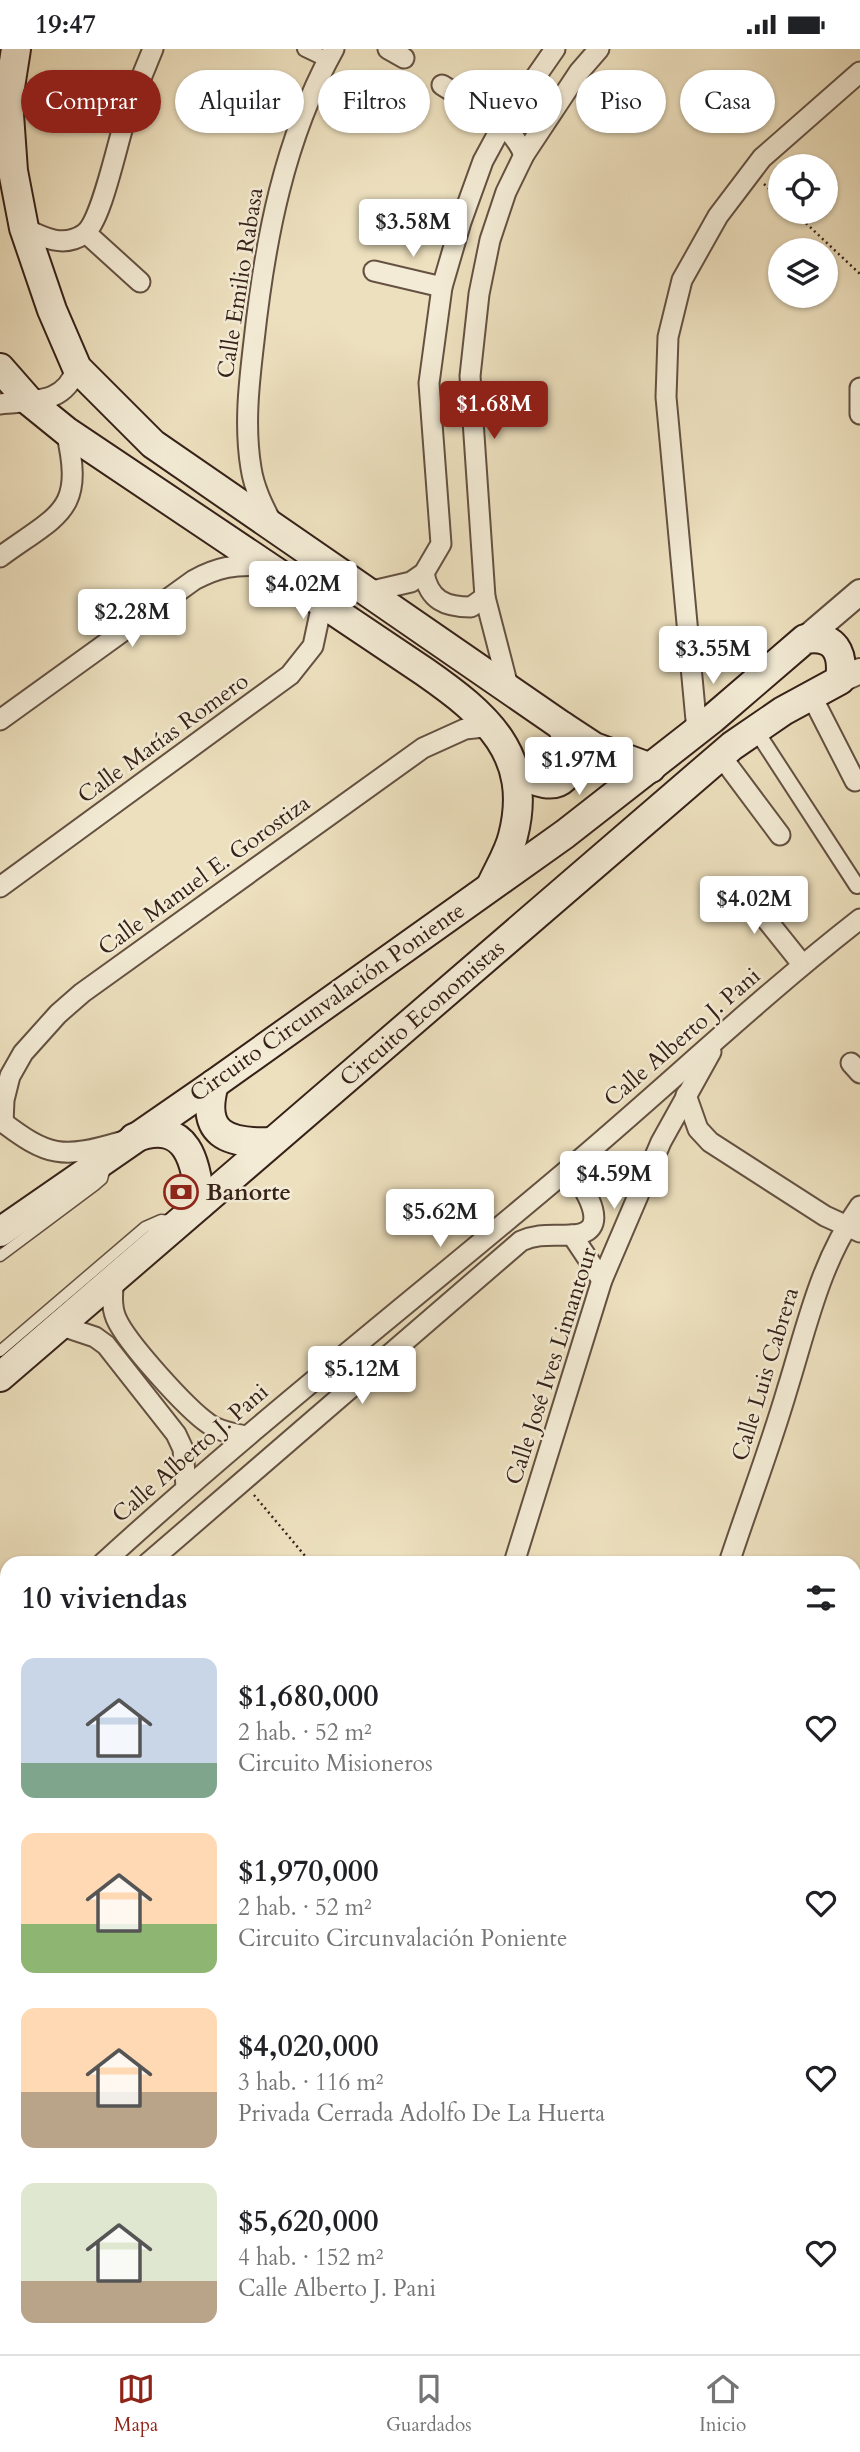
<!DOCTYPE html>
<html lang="es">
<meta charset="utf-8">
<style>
body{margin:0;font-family:Cardo,serif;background:#f2f2f2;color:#202124;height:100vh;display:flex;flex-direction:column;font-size:26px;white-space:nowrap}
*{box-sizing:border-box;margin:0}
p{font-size:23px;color:#757577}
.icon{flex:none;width:38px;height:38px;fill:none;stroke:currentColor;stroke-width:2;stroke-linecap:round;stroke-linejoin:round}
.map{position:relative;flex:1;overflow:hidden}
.details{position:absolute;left:0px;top:1507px;width:861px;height:800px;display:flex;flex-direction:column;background:#fff;border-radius:21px 21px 0 0;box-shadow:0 2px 5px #0004}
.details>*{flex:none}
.top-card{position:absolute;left:21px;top:21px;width:819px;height:63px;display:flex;gap:14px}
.fabs{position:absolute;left:768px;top:105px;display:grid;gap:14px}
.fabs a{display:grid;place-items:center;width:70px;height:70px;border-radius:50%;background:#fff;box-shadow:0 2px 5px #0004;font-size:35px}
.price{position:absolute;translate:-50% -60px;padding:0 16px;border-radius:7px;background:#fff;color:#222;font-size:23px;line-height:46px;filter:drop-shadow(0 2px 4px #0008)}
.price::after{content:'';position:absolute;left:50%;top:42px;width:21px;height:16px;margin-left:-10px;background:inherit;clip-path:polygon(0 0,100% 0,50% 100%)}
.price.selected{background:#8f2418;color:#fff}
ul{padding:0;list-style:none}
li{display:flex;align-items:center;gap:21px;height:175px;padding:0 21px}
li span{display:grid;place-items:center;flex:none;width:196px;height:140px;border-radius:14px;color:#555}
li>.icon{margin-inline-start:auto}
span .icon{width:84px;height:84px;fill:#fffc;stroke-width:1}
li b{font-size:30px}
h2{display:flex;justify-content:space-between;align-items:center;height:84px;padding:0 21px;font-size:30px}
.chip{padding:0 24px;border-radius:32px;background:#fff;box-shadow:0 2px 5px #0004;font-size:24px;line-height:63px}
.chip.selected{background:#8f2418;color:#fff}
.status{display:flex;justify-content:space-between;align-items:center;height:49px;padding:0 35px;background:#fff;direction:ltr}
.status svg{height:19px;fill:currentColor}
.tab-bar{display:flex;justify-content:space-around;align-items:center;height:98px;border-top:2px solid #e0e0e0;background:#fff;font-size:19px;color:#757577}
.tab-bar a{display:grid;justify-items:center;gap:4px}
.tab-bar .selected{color:#8f2418}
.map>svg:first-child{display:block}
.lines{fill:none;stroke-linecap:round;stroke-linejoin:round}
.service-casing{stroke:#645142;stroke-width:13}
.pedestrian-casing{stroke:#645142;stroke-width:18}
.minor-casing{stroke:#645142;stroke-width:23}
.tertiary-casing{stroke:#645142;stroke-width:28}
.secondary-casing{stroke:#362119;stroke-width:32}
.path{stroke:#362119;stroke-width:2.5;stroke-dasharray:2 3.5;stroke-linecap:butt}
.service{stroke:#f3ebd5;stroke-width:10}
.pedestrian{stroke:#f3ebd5;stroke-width:14}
.minor{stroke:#f3ebd5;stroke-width:19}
.tertiary{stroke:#f3ebd5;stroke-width:24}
.secondary{stroke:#f3ebd5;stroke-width:28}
.labels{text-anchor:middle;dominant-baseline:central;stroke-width:5;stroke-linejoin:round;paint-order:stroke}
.street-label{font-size:23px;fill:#362119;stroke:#f3ebd5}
.poi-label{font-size:23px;font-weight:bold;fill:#362119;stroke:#f3ebd5;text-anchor:start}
</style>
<div class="status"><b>19:47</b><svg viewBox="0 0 49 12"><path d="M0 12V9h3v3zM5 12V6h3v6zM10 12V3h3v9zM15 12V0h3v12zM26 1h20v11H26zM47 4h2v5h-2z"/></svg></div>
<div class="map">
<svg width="860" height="2305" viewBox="0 0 860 2305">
<rect width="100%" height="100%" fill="#ede0be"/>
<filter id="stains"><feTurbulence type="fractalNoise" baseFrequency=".00286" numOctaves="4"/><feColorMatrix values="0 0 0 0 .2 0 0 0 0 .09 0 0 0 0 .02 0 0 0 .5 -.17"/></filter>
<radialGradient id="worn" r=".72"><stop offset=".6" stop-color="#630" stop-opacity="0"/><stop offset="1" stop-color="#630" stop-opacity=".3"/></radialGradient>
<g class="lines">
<g class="service-casing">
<g id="service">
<path d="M0 1207 95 1136 102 1130 105 1119"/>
<path d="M0 1302 145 1178 161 1171 172 1172"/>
</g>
</g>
<g class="pedestrian-casing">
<g id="pedestrian">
<path d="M305 0 328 11"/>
<path d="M755 680 857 837"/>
</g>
</g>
<g class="minor-casing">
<g id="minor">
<path d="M388 0 404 9"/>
<path d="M442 36C473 56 510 71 524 106"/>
<path d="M24 179C44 189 64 199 84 185 102 173 118 89 127 65 135 43 144 22 153 0"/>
<path d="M86 184 140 233"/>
<path d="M374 222 442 238"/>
<path d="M860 339V365"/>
<path d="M0 355C34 351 64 356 77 319"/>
<path d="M272 474C263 457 254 439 251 419 244 377 249 334 254 292 265 191 284 90 334 0"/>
<path d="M0 508C60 464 85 463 66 382"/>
<path d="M424 524C429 551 445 558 471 558L485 548"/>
<path d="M368 543 411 533 424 524 441 495 429 334 442 238 461 173 483 112 503 75 555 0"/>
<path d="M509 641 485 548 470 327 479 245 490 191 506 143 524 106 579 23 599 0"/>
<path d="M811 646 855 732"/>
<path d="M0 671 194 531C218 518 235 515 263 517"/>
<path d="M697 682 666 348 668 288 682 231 718 167 762 109 860 23"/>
<path d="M721 707 780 786"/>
<path d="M0 838 290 626 313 597 322 555"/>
<path d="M750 850 802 915"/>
<path d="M851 1014 860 1024"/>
<path d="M686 1046 698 1080 710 1093 825 1167 860 1183"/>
<path d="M0 1071C48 1108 62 1110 120 1093"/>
<path d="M3 1074 4 1051 10 1027 23 1004 58 965 82 944 423 699 465 680 493 677"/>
<path d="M572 1186 602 1231"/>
<path d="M114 1232C112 1244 111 1257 116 1269 126 1293 187 1360 209 1375 220 1383 233 1384 245 1387"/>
<path d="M62 1277 95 1288 106 1296 176 1385 183 1400 186 1438"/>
<path d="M103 1514C254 1376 415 1250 571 1118 668 1036 760 948 860 870"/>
<path d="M148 1514 521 1192C540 1184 551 1187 570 1186 617 1185 582 1136 570 1118"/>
<path d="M514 1514 602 1231 661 1093 711 1003"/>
<path d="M729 1514C748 1456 770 1399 787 1341 807 1277 820 1213 860 1157"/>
<path d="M0 1607 7 1601"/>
<path d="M0 1640 7 1634"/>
<path d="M0 1756 7 1754"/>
<path d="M854 1790 860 1776"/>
<path d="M854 1908 860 1900"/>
<path d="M0 1972 7 1969"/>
<path d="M854 2034 860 2035"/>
<path d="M0 2072 7 2069"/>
<path d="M0 2104 7 2114"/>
<path d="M0 2154 7 2160"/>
<path d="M0 2255 7 2256"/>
<path d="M16 2305V2300"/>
<path d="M204 2305H231"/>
<path d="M583 2305 587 2300"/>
<path d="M856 2305 860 2303"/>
</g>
</g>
<g class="tertiary-casing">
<g id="tertiary">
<path d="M805 590 860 543"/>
<path d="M840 631 860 622"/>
</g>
</g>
<g class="secondary-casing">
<g id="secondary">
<path d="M16 0 8 51 13 122 24 179 52 261 77 319 153 395 562 677 594 698 651 719"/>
<path d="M0 319 29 352 66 382 425 623C485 665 534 705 513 787 509 804 498 821 491 837"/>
<path d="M515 720C561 753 583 726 562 677"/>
<path d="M214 1035C200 1085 227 1095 271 1093"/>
<path d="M134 1089C188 1068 197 1115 200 1155"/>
<path d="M0 1183 214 1035 565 785 712 670 805 590C835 585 844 604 840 631L783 662 732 697 0 1328"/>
</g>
</g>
<g class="path">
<path d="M764 135 780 150"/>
<path d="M794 163 860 225"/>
<path d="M254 1446 311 1514"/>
<path d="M854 2210 860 2222"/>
</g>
<use href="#service" class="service"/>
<use href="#pedestrian" class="pedestrian"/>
<use href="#minor" class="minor"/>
<use href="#tertiary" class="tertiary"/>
<use href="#secondary" class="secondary"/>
</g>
<defs>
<g id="bank-ring" transform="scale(1.75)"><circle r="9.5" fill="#f3ebd5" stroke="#8f2418" stroke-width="1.5"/><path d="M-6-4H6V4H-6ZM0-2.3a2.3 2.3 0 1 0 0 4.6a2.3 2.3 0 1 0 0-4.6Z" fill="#8f2418"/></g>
</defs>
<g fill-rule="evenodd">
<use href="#bank-ring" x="181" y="1143"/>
</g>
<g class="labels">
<g class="street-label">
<text transform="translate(240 234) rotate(-81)">Calle Emilio Rabasa</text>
<text transform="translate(163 689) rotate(-36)">Calle Matías Romero</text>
<text transform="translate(204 826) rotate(-36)">Calle Manuel E. Gorostiza</text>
<text transform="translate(327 953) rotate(-35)">Circuito Circunvalación Poniente</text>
<text transform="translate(422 964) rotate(-41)">Circuito Economistas</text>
<text transform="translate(682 988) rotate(-41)">Calle Alberto J. Pani</text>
<text transform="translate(551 1317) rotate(-72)">Calle José Ives Limantour</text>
<text transform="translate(765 1325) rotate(-73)">Calle Luis Cabrera</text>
<text transform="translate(190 1404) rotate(-41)">Calle Alberto J. Pani</text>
</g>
<g class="poi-label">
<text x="206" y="1143">Banorte</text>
</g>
</g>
<rect width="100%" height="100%" filter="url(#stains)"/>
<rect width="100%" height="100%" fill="url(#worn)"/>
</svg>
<div class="fabs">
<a><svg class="icon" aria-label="locate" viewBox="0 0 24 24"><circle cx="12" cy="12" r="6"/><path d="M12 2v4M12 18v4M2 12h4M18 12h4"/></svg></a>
<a><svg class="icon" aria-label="layers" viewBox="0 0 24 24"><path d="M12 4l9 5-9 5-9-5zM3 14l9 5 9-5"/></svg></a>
</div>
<b class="price" style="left:413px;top:210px">$3.58M</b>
<b class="price selected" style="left:494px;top:392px">$1.68M</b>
<b class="price" style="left:303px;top:572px">$4.02M</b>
<b class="price" style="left:132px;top:600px">$2.28M</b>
<b class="price" style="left:713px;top:637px">$3.55M</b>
<b class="price" style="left:579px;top:748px">$1.97M</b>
<b class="price" style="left:754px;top:887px">$4.02M</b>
<b class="price" style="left:614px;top:1162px">$4.59M</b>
<b class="price" style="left:440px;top:1200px">$5.62M</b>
<b class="price" style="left:362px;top:1357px">$5.12M</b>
<div class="top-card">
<a class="chip selected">Comprar</a>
<a class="chip">Alquilar</a>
<a class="chip">Filtros</a>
<a class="chip">Nuevo</a>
<a class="chip">Piso</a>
<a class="chip">Casa</a>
</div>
<section class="details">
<h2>10 viviendas<svg class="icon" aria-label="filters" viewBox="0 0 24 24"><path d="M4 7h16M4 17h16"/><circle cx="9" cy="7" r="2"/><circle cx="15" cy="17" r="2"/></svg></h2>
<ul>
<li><span style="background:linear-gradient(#c9d6e8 75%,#7fa58c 0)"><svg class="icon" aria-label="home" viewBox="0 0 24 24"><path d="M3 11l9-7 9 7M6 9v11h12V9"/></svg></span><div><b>$1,680,000</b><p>2 hab. · 52 m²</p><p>Circuito Misioneros</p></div><svg class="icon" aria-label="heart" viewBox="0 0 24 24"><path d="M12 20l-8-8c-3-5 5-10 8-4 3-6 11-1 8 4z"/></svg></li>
<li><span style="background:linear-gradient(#ffd9b3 65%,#8fb573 0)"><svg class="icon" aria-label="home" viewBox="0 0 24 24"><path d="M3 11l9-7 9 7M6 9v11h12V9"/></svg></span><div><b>$1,970,000</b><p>2 hab. · 52 m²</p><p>Circuito Circunvalación Poniente</p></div><svg class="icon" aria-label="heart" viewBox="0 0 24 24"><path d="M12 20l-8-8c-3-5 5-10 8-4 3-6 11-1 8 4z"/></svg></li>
<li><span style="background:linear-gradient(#ffd9b3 60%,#b9a48a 0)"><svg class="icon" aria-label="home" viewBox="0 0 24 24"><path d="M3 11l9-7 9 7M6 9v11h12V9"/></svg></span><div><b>$4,020,000</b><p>3 hab. · 116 m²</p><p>Privada Cerrada Adolfo De La Huerta</p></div><svg class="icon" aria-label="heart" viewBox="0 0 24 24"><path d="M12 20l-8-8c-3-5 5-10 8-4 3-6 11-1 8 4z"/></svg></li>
<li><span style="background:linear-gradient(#dfe7d0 70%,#b9a48a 0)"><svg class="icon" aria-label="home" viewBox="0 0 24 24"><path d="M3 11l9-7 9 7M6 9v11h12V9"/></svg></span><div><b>$5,620,000</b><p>4 hab. · 152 m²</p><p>Calle Alberto J. Pani</p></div><svg class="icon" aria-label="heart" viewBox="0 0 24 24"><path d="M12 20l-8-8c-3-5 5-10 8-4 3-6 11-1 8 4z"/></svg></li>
</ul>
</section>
</div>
<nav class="tab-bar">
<a class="selected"><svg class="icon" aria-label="map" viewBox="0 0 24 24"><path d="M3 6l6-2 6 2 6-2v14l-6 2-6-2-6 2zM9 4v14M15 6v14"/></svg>Mapa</a>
<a><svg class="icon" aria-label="saved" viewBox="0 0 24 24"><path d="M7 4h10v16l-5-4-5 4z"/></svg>Guardados</a>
<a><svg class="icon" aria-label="home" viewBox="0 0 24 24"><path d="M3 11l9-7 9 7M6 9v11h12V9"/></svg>Inicio</a>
</nav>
